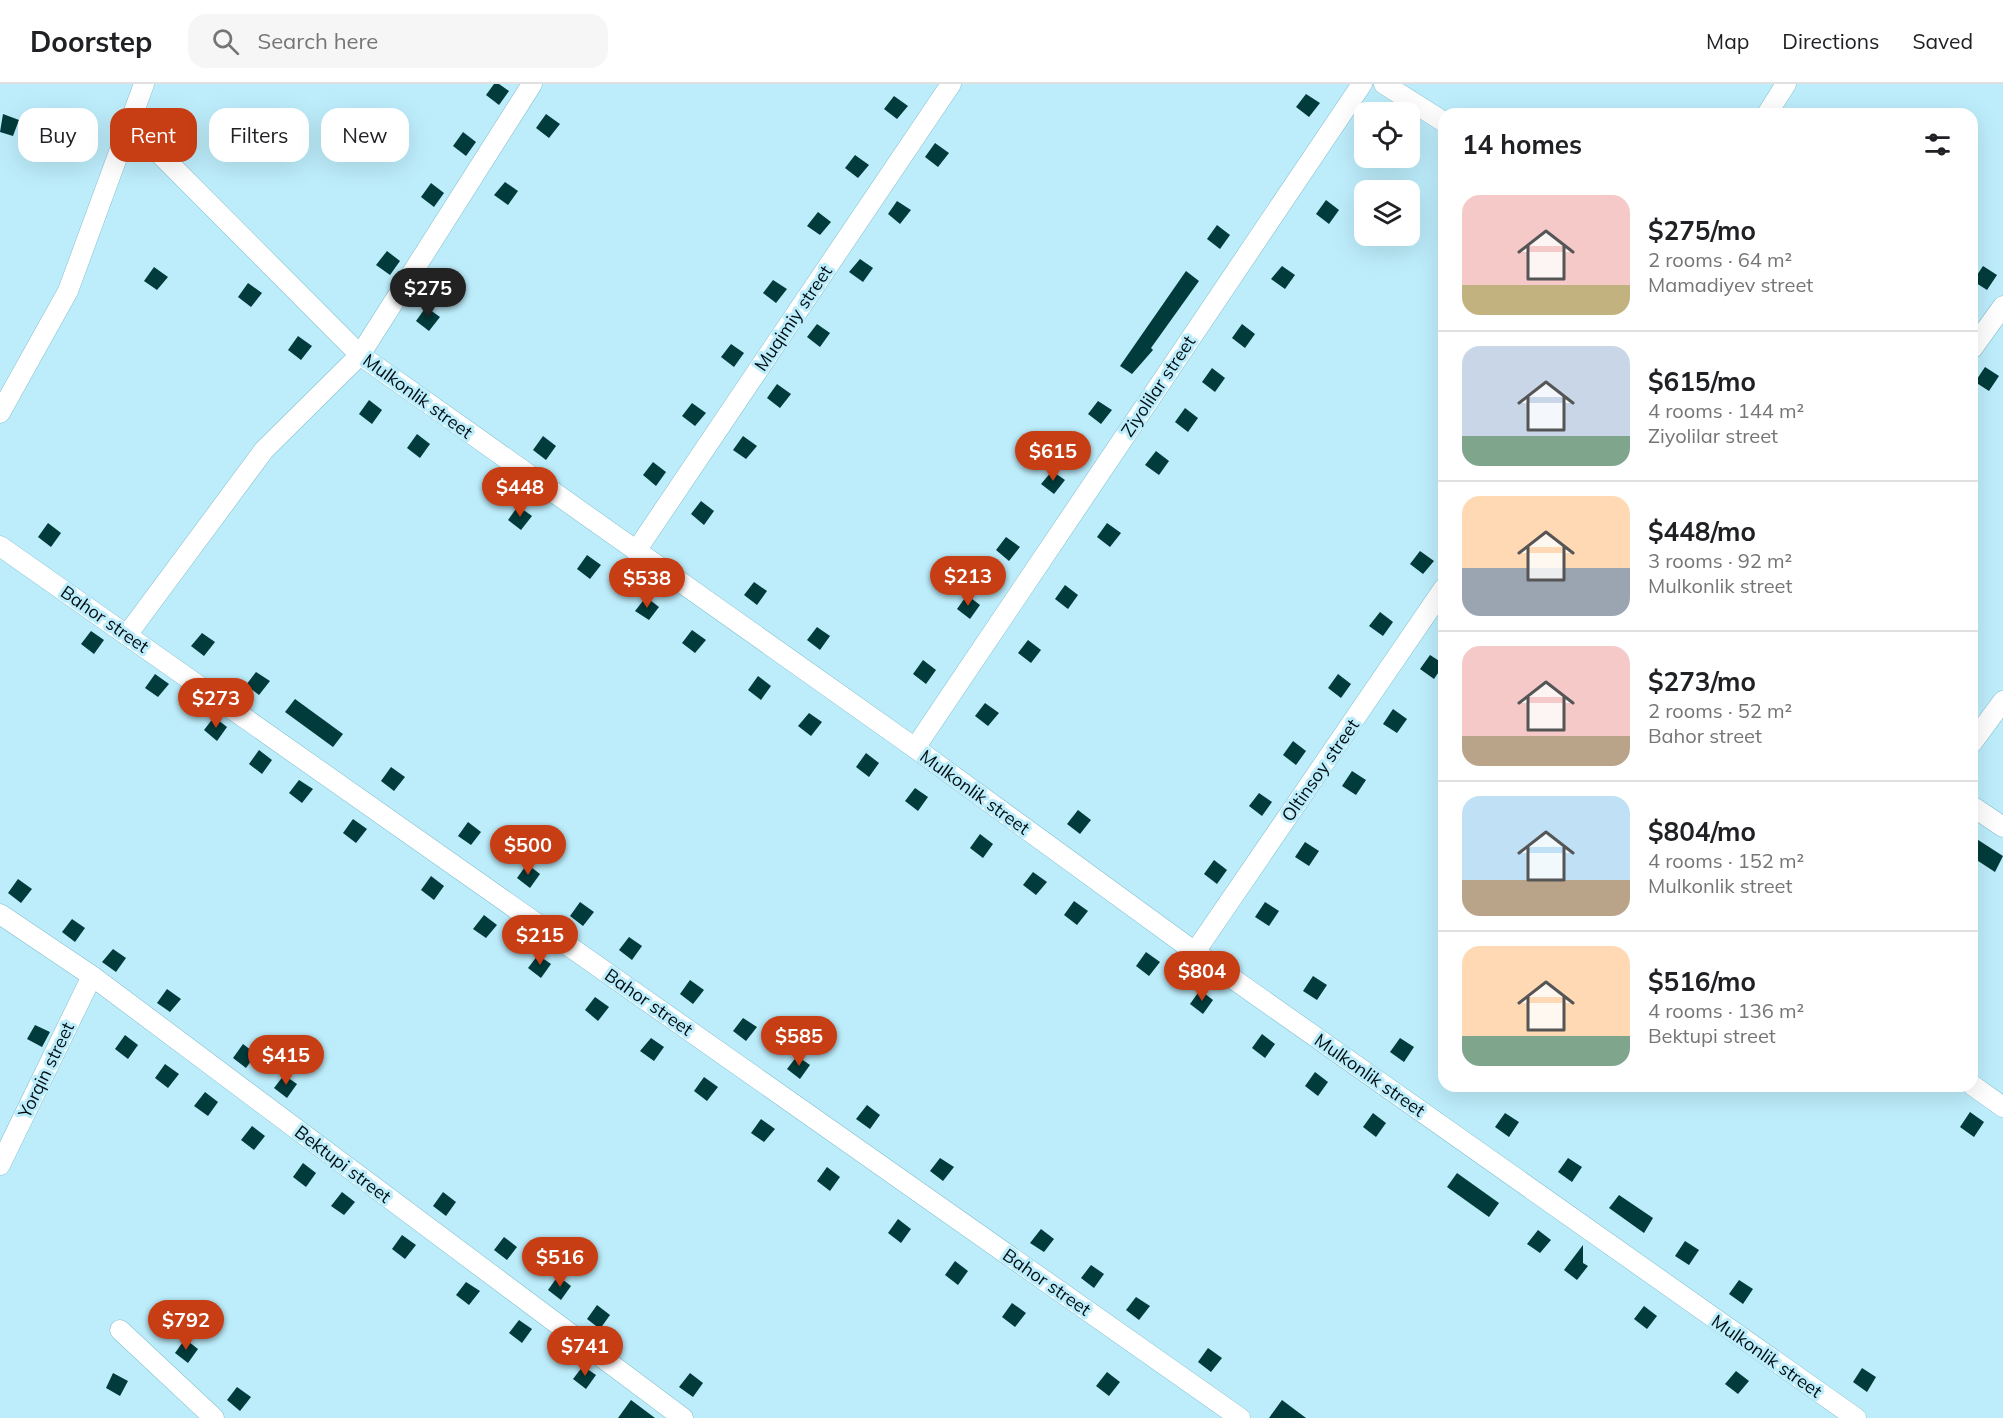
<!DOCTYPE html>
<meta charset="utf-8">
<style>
body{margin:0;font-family:Mulish,sans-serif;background:#f6f6f6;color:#202124;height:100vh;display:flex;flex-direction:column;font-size:22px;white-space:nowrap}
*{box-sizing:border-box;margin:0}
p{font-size:20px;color:#757577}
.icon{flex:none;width:33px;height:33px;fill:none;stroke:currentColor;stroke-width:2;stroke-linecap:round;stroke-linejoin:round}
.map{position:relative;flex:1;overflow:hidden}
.drawer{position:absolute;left:1438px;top:24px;width:540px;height:984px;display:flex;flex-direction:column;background:#fff;border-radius:18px;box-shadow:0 6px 24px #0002}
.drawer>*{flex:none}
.hud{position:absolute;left:18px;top:24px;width:570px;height:54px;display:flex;gap:12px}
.fabs{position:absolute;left:1354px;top:18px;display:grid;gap:12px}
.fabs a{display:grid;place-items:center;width:66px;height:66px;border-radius:12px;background:#fff;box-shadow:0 6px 24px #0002;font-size:30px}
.price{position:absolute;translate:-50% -51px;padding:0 14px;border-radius:21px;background:#c73e14;color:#fff;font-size:20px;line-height:39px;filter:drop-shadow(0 2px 3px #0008)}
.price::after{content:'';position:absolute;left:50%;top:36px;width:18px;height:14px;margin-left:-9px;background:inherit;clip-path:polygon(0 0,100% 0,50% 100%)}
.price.active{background:#222;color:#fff}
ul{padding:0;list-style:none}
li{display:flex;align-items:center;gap:18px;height:150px;padding:0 24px}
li+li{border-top:2px solid #e0e0e0}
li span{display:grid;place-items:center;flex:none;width:168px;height:120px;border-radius:18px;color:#555}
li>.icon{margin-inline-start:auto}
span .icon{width:72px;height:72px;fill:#fffc;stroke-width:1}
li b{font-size:26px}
h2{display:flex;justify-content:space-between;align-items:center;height:72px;padding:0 24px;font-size:26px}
.tag{padding:0 21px;border-radius:18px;background:#fff;box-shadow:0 6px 24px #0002;font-size:21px;line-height:54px}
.tag.active{background:#c73e14;color:#fff}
header{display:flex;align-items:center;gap:36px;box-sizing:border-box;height:84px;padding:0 30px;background:#fff;border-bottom:2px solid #e0e0e0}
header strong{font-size:28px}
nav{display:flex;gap:33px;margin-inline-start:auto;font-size:21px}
.search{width:420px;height:54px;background:#f6f6f6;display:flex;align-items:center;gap:15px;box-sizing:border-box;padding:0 21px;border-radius:18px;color:#757577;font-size:22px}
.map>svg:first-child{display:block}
.building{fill:#023b3b}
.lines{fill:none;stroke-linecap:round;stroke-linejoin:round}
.street-casing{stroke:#82bfcf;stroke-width:21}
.street{stroke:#fff;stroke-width:20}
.labels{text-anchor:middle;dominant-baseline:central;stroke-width:6;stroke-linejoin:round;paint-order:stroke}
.street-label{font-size:18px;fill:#000f14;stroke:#bdedfb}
</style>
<header>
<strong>Doorstep</strong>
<div class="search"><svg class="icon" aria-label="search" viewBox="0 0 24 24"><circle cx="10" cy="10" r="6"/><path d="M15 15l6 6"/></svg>Search here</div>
<nav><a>Map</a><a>Directions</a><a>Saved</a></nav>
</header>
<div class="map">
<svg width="2003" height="1334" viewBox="0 0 2003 1334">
<rect width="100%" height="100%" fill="#bdedfb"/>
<g class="building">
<path d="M494 0H499L509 7 499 21 486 11Z"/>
<path d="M1306 10 1320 19 1309 33 1296 23Z"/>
<path d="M894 12 908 22 897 35 884 25Z"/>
<path d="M3 30 19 36 13 52 0 48Z"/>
<path d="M546 30 560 40 549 54 536 44Z"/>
<path d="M463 48 476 58 466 72 453 62Z"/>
<path d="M935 59 949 69 938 83 925 73Z"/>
<path d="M855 71 869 81 858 94 845 84Z"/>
<path d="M505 98 518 107 508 121 494 111Z"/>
<path d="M431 99 444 109 434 123 421 113Z"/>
<path d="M1326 116 1339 126 1329 140 1316 130Z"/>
<path d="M897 117 911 126 900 140 888 130Z"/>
<path d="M818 128 831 138 820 151 807 142Z"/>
<path d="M1217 141 1230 151 1220 165 1207 155Z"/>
<path d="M387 167 400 177 390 191 376 181Z"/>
<path d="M860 175 873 184 863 198 849 188Z"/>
<path d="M1282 182 1295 191 1285 205 1271 195Z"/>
<path d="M1983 182 1997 191 1987 206 1973 197Z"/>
<path d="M154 183 168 193 157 206 144 197Z"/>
<path d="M1186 187 1199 197 1151 264 1153 266 1132 290 1120 282Z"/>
<path d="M773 196 787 205 776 219 763 209Z"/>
<path d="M248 199 262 209 251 223 238 213Z"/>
<path d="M426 223 440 233 429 247 416 237Z"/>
<path d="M817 240 830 249 820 263 807 253Z"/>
<path d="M1242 240 1255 250 1245 264 1232 254Z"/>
<path d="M298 252 312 262 301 276 288 266Z"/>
<path d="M731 260 744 269 734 283 721 273Z"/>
<path d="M1985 283 1999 292 1989 307 1975 298Z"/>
<path d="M1212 284 1225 294 1215 308 1202 298Z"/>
<path d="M777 300 791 310 780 324 767 314Z"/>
<path d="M369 316 382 326 372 340 359 330Z"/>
<path d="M1098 317 1112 326 1101 340 1088 330Z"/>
<path d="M692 319 706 329 695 342 682 332Z"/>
<path d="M1185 324 1198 334 1188 348 1175 338Z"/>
<path d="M417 350 430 360 420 374 407 364Z"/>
<path d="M543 352 556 362 546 376 533 366Z"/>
<path d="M743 352 757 362 746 375 733 366Z"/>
<path d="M1156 367 1169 377 1159 391 1145 381Z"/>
<path d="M653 378 666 388 656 402 643 391Z"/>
<path d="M1052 387 1065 396 1054 410 1041 400Z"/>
<path d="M701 417 714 427 704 441 691 430Z"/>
<path d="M518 422 532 432 521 446 508 436Z"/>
<path d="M48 439 61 449 51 463 38 453Z"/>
<path d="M1107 439 1121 449 1110 463 1097 453Z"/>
<path d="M1006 453 1020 463 1009 477 996 466Z"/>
<path d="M1420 467 1434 477 1423 490 1410 480Z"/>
<path d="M587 471 601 481 590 495 577 485Z"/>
<path d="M754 498 767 507 757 521 744 511Z"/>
<path d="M1065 501 1078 511 1068 525 1055 515Z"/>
<path d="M967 511 980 521 970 535 957 525Z"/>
<path d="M646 513 659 523 649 536 635 527Z"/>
<path d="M1380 528 1393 538 1383 552 1369 542Z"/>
<path d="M817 543 830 552 820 566 807 556Z"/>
<path d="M692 546 706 556 695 569 682 559Z"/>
<path d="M91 547 104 556 94 570 81 560Z"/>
<path d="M202 549 215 558 204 572 191 562Z"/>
<path d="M1028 556 1041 566 1031 579 1018 569Z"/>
<path d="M1430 571 1444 580 1434 595 1420 585Z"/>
<path d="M923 576 936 586 926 600 913 590Z"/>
<path d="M256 588 270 597 259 611 246 601Z"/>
<path d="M155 590 169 600 158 613 145 604Z"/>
<path d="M1338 590 1351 600 1341 614 1328 604Z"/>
<path d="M758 592 771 602 761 616 748 606Z"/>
<path d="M295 615 343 650 333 663 285 628Z"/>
<path d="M985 619 999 629 988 642 975 632Z"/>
<path d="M1393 625 1407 635 1397 649 1383 640Z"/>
<path d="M809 629 822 638 811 652 798 642Z"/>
<path d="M214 633 227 643 217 657 204 646Z"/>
<path d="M1293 657 1306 667 1296 681 1283 671Z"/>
<path d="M259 666 272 676 262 690 249 680Z"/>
<path d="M866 669 879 679 869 693 856 683Z"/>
<path d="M391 683 405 693 394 707 381 697Z"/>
<path d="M1352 687 1366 696 1356 711 1342 702Z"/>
<path d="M299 696 313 705 302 719 289 709Z"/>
<path d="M915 704 928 713 918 727 905 717Z"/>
<path d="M1259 709 1272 718 1262 732 1249 722Z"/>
<path d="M1078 726 1091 736 1080 750 1067 740Z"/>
<path d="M353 735 367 745 356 759 343 749Z"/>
<path d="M468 738 481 748 471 761 458 752Z"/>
<path d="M980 750 993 760 983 774 970 764Z"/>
<path d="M1972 752 2003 772 1995 788 1972 773Z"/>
<path d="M1305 758 1319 767 1309 782 1295 773Z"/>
<path d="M1214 776 1227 786 1217 800 1204 790Z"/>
<path d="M527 780 540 790 530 804 517 794Z"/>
<path d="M1033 788 1047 798 1036 811 1023 801Z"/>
<path d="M431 792 444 802 434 816 421 806Z"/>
<path d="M18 795 32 805 21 819 8 809Z"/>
<path d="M1074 817 1088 827 1077 841 1064 831Z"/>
<path d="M580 818 594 828 583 842 570 832Z"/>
<path d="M1265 818 1279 827 1269 842 1255 833Z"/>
<path d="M484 831 497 841 486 854 473 845Z"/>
<path d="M72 835 85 844 75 858 62 848Z"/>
<path d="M629 853 642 862 632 876 619 866Z"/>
<path d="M113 865 126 874 116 888 102 878Z"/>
<path d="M1146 868 1160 878 1149 892 1136 882Z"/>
<path d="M538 871 551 880 541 894 528 884Z"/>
<path d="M1313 892 1327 901 1317 916 1303 907Z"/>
<path d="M690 896 704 906 693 920 680 910Z"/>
<path d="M167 905 181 915 170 928 157 919Z"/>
<path d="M1200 906 1213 916 1203 930 1190 920Z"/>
<path d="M595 913 609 923 598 937 585 926Z"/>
<path d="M743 934 757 943 746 957 733 947Z"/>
<path d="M35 941 50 948 42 963 27 955Z"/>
<path d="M1262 950 1275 960 1265 974 1252 964Z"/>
<path d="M125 951 138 961 128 975 115 965Z"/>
<path d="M651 954 664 963 654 977 640 967Z"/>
<path d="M1400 954 1414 963 1404 978 1390 968Z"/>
<path d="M243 960 256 970 246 984 233 974Z"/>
<path d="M797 972 810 981 800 995 787 985Z"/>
<path d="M165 980 179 990 168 1004 155 994Z"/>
<path d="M1315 988 1328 998 1318 1012 1305 1002Z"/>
<path d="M284 991 297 1000 287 1014 274 1004Z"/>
<path d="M704 993 718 1003 707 1017 694 1007Z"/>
<path d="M205 1008 218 1018 208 1032 194 1022Z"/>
<path d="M867 1021 880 1031 870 1045 856 1035Z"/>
<path d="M1970 1028 1984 1038 1974 1053 1960 1043Z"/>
<path d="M1373 1029 1386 1039 1376 1053 1363 1043Z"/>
<path d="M1505 1029 1519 1038 1509 1053 1495 1043Z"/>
<path d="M761 1035 775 1045 764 1058 751 1049Z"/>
<path d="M252 1042 265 1052 254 1066 241 1056Z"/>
<path d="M940 1074 954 1083 943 1097 930 1087Z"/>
<path d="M1568 1074 1582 1083 1572 1098 1558 1088Z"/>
<path d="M303 1079 316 1089 306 1103 293 1093Z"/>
<path d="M827 1083 840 1093 830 1107 817 1097Z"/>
<path d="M1457 1089 1499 1119 1489 1133 1447 1103Z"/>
<path d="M342 1108 355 1118 344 1131 331 1122Z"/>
<path d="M443 1108 456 1118 446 1132 433 1122Z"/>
<path d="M1619 1111 1653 1134 1644 1149 1609 1124Z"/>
<path d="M898 1135 911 1145 901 1159 888 1149Z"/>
<path d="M1041 1145 1054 1155 1044 1168 1030 1159Z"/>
<path d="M1538 1146 1551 1156 1540 1169 1527 1160Z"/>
<path d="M402 1151 416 1161 405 1175 392 1165Z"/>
<path d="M504 1153 517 1163 507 1176 494 1166Z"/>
<path d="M1685 1157 1699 1166 1689 1181 1675 1172Z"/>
<path d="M1583 1161V1179L1588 1182 1577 1196 1564 1186Z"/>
<path d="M955 1177 968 1187 958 1201 945 1191Z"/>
<path d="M1091 1181 1104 1190 1094 1204 1081 1194Z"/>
<path d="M558 1192 571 1202 561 1216 548 1206Z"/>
<path d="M1739 1196 1753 1205 1743 1220 1729 1210Z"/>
<path d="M466 1198 480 1207 469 1221 456 1211Z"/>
<path d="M1136 1213 1150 1222 1139 1236 1126 1226Z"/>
<path d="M1012 1219 1026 1229 1015 1243 1002 1233Z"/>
<path d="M597 1221 610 1231 600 1245 587 1235Z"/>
<path d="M1644 1222 1657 1232 1647 1245 1634 1235Z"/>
<path d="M519 1236 532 1245 522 1259 509 1249Z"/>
<path d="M185 1255 198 1265 188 1279 175 1269Z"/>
<path d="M1208 1264 1222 1274 1211 1288 1198 1278Z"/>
<path d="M583 1282 596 1291 586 1305 573 1295Z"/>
<path d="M1862 1284 1876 1293 1867 1308 1853 1298Z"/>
<path d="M1736 1287 1749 1297 1738 1310 1725 1300Z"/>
<path d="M1107 1288 1120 1298 1109 1312 1096 1302Z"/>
<path d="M113 1289 128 1297 120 1312 106 1304Z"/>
<path d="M690 1289 703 1299 693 1313 679 1303Z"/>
<path d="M237 1303 251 1313 240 1327 227 1316Z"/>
<path d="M631 1316 655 1334H618Z"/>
<path d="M1282 1316 1306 1334H1269Z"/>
</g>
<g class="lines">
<g class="street-casing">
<g id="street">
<path d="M1384 0 1444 38"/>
<path d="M1767 30 1786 0"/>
<path d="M130 40 360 271 915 664 1195 868 1856 1334"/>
<path d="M1972 265 2003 222"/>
<path d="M0 329 68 207 144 0"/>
<path d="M0 462 1240 1334"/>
<path d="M636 467 951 0"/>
<path d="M127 551 264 366 360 271 532 0"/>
<path d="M1972 659 2003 617"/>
<path d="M915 664 1362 0"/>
<path d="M1972 722 2003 743"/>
<path d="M0 830 92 892 683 1334"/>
<path d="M1195 868 1444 504"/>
<path d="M1972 1001 2003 1023"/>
<path d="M0 1081 92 892"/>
<path d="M120 1246 214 1334"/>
</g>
</g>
<use href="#street" class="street"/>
</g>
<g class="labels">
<g class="street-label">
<text transform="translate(793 234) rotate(-56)">Muqimiy street</text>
<text transform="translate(1158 302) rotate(-56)">Ziyolilar street</text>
<text transform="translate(418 312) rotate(36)">Mulkonlik street</text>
<text transform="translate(105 535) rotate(35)">Bahor street</text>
<text transform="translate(1320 686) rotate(-55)">Oltinsoy street</text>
<text transform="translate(975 708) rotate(36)">Mulkonlik street</text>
<text transform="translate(649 918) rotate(35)">Bahor street</text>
<text transform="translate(46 986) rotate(-64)">Yorqin street</text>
<text transform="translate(1370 991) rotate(35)">Mulkonlik street</text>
<text transform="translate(343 1080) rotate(37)">Bektupi street</text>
<text transform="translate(1047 1198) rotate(35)">Bahor street</text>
<text transform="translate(1767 1272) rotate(35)">Mulkonlik street</text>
</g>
</g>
</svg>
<div class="fabs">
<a><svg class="icon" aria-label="locate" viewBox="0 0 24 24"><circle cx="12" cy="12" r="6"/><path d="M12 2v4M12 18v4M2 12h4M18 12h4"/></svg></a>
<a><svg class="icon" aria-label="layers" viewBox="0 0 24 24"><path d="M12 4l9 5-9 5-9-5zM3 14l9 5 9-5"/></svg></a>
</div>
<b class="price active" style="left:428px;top:235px">$275</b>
<b class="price" style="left:1053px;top:398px">$615</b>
<b class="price" style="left:520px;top:434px">$448</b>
<b class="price" style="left:968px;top:523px">$213</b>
<b class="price" style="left:647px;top:525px">$538</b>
<b class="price" style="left:216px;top:645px">$273</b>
<b class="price" style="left:528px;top:792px">$500</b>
<b class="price" style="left:540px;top:882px">$215</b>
<b class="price" style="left:1202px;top:918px">$804</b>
<b class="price" style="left:799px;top:983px">$585</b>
<b class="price" style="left:286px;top:1002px">$415</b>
<b class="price" style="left:560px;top:1204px">$516</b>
<b class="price" style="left:186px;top:1267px">$792</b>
<b class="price" style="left:585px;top:1293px">$741</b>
<div class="hud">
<a class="tag">Buy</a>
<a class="tag active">Rent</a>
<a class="tag">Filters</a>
<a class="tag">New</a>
</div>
<section class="drawer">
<h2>14 homes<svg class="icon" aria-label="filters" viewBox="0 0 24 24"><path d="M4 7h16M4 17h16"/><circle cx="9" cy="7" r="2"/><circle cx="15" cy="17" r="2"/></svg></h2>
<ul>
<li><span style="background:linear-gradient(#f6c9c9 75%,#c2b280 0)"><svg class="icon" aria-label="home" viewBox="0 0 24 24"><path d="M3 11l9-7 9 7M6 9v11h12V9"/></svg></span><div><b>$275/mo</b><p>2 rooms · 64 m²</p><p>Mamadiyev street</p></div></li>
<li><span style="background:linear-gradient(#c9d6e8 75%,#7fa58c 0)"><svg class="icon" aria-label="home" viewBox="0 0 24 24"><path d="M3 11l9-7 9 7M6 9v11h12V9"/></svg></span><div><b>$615/mo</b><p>4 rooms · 144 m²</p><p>Ziyolilar street</p></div></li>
<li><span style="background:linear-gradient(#ffd9b3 60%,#9aa5b1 0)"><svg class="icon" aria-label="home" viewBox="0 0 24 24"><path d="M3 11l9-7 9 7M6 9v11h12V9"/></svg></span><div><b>$448/mo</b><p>3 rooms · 92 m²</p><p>Mulkonlik street</p></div></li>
<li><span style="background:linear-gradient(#f6c9c9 75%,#b9a48a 0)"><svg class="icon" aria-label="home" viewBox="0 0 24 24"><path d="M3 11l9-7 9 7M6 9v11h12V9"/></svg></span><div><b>$273/mo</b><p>2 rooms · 52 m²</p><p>Bahor street</p></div></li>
<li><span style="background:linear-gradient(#bfe0f5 70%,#b9a48a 0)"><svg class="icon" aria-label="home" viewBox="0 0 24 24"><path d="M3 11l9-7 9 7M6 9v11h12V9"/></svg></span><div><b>$804/mo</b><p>4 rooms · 152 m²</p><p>Mulkonlik street</p></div></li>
<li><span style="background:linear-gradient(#ffd9b3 75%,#7fa58c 0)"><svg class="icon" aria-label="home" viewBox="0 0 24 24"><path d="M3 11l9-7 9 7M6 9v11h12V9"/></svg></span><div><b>$516/mo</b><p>4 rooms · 136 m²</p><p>Bektupi street</p></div></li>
</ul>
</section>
</div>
